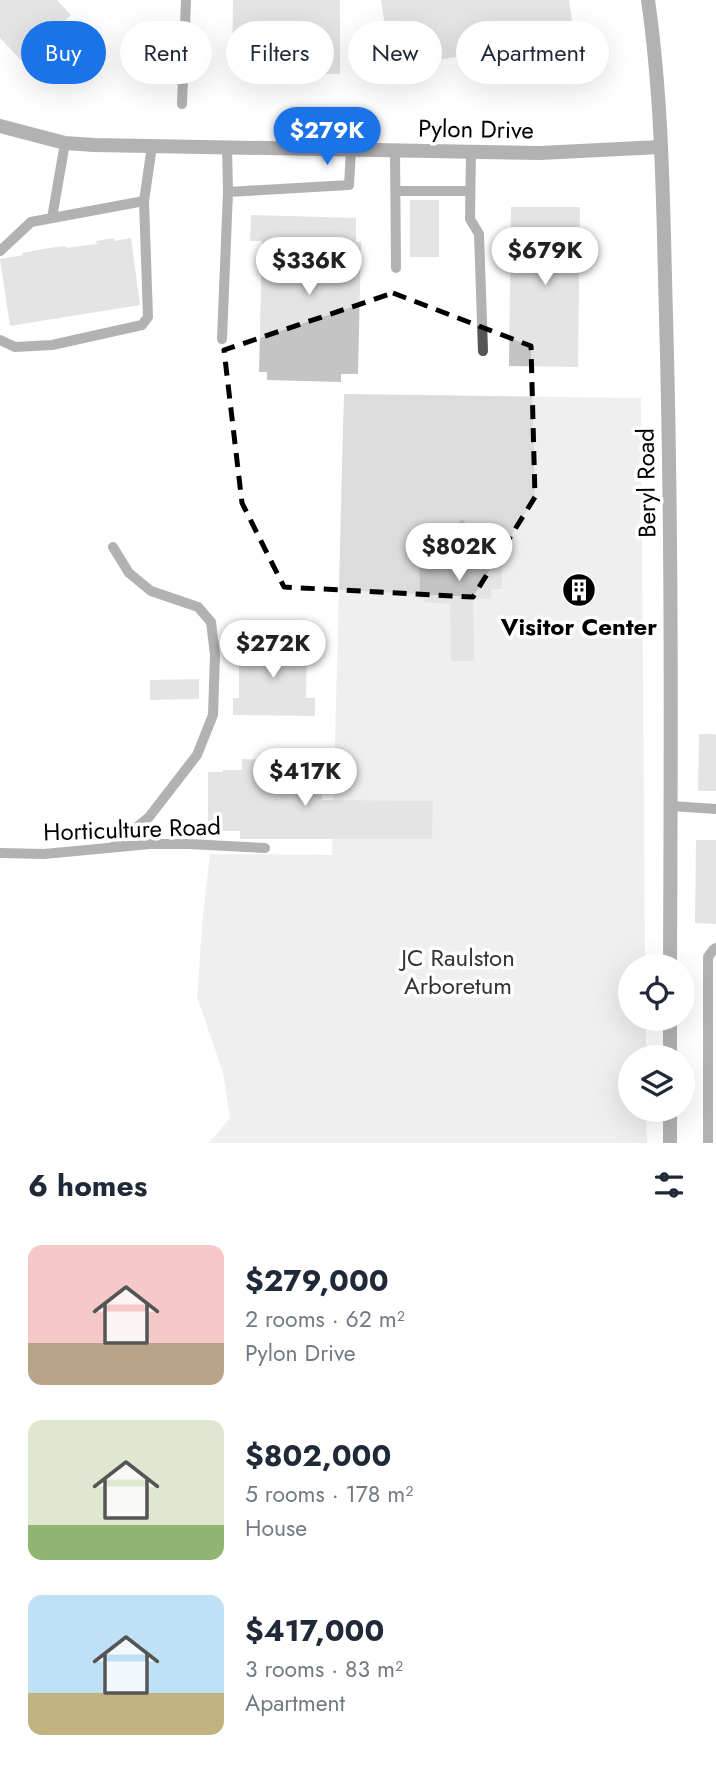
<!DOCTYPE html>
<meta charset="utf-8">
<style>
body{margin:0;font-family:Jost,sans-serif;background:#f6f6f7;color:#1f2937;height:100vh;display:flex;flex-direction:column;font-size:26px;white-space:nowrap}
*{box-sizing:border-box;margin:0}
p{font-size:23px;color:#747a83}
.icon{flex:none;width:38px;height:38px;fill:none;stroke:currentColor;stroke-width:2;stroke-linecap:round;stroke-linejoin:round}
.map{position:relative;height:1143px;overflow:hidden}
.sheet{display:flex;flex-direction:column;background:#fff;flex:1}
.sheet>*{flex:none}
.hud{position:absolute;left:21px;top:21px;width:676px;height:63px;display:flex;gap:14px}
.fabs{position:absolute;left:618px;top:954px;display:grid;gap:14px}
.fabs a{display:grid;place-items:center;width:77px;height:77px;border-radius:50%;background:#fff;box-shadow:0 7px 28px #0002;font-size:35px}
.price{position:absolute;translate:-50% -60px;padding:0 16px;border-radius:24px;background:#fff;color:#222;font-size:23px;line-height:46px;filter:drop-shadow(0 2px 4px #0008)}
.price::after{content:'';position:absolute;left:50%;top:42px;width:21px;height:16px;margin-left:-10px;background:inherit;clip-path:polygon(0 0,100% 0,50% 100%)}
.price.current{background:#1a73e8;color:#fff}
ul{padding:0;list-style:none}
li{display:flex;align-items:center;gap:21px;height:175px;padding:0 28px}
li span{display:grid;place-items:center;flex:none;width:196px;height:140px;border-radius:14px;color:#555}
li>.icon{margin-inline-start:auto}
span .icon{width:84px;height:84px;fill:#fffc;stroke-width:1}
li b{font-size:30px}
h2{display:flex;justify-content:space-between;align-items:center;height:84px;padding:0 28px;font-size:30px}
.chip{padding:0 24px;border-radius:32px;background:#fff;box-shadow:0 7px 28px #0002;font-size:24px;line-height:63px}
.chip.current{background:#1a73e8;color:#fff}
.map>svg:first-child{display:block}
.green{fill:#dcdcdc}
.building{fill:#c4c4c4}
.lines{fill:none;stroke-linecap:round;stroke-linejoin:round}
.service{stroke:#555;stroke-width:10}
.minor{stroke:#555;stroke-width:14}
.tertiary{stroke:#555;stroke-width:14}
.marked{fill:none;stroke:#000;stroke-width:5;stroke-dasharray:14 9;stroke-linejoin:round}
.labels{text-anchor:middle;dominant-baseline:central;stroke-width:7;stroke-linejoin:round;paint-order:stroke}
.street-label{font-size:24px;fill:#000;stroke:#fff}
.poi-label{font-size:24px;font-weight:bold;fill:#000;stroke:#fff}
.park-label{font-size:24px;fill:#333;stroke:#fff}
</style>
<div class="map">
<svg width="716" height="1143" viewBox="0 0 716 1143">
<rect width="100%" height="100%" fill="#fff"/>
<path class="green" d="M344 394 641 398 645 966H630V1018L646 1019V1057H630V1110H646L647 1143H209L230 1118 223 1073 197 997 203 915 210 854 332 855Z"/>
<g class="building">
<path d="M0 0H57L71 15 22 61 0 38Z"/>
<path d="M233 0H340V74L232 72Z"/>
<path d="M381 0H569L573 27 520 34 522 47 391 67Z"/>
<rect x="410" y="200" width="29" height="57"/>
<path d="M511 207H580L578 367 509 366Z"/>
<path d="M251 215 356 218V242H361L358 374H341V382L267 380V372H259L262 241H250Z"/>
<path d="M114 238V241L131 238 140 305 10 326 0 259 23 255 22 253 48 248 66 246V248L97 244 96 241Z"/>
<path d="M462 519 473 531V544H491V556H502V589H491V599H473L474 661H451L450 604 424 602V599H420L419 544H450L452 529Z"/>
<path d="M588 576 589 603 569 604 568 577Z"/>
<path d="M239 641H307L306 698H315V716L233 715V698H239Z"/>
<path d="M199 679V699L150 700V680Z"/>
<path d="M699 734H715L716 736V791H698Z"/>
<path d="M242 759 260 760V769H322V800L433 801 432 839H240V831H208V772H223V770H242Z"/>
<path d="M696 840H716V924L695 923Z"/>
</g>
<g class="lines">
<g class="service">
<path d="M182 104 186 0"/>
<path d="M227 147 228 192"/>
<path d="M395 150 396 268"/>
<path d="M471 152 470 219 479 234 483 351"/>
<path d="M396 191H470"/>
<path d="M52 218 65 143"/>
<path d="M0 251 31 222 144 201"/>
<path d="M222 339 228 192 349 185 351 150"/>
<path d="M0 340 15 347 52 345 142 325 148 317 144 201 152 146"/>
<path d="M113 547 129 573 151 591 198 607 211 622 215 655 213 715 197 755 149 817 113 847"/>
<path d="M671 806 716 809"/>
<path d="M0 853 44 854 150 844H189L265 848"/>
<path d="M708 1143V957L713 950 716 948"/>
</g>
<path class="minor" d="M0 126 65 143 94 145 540 153 660 147"/>
<g class="tertiary">
<path d="M648 0C663 104 663 211 666 316 672 533 671 749 670 966"/>
<path d="M670 1057V1018"/>
<path d="M670 1143V1110"/>
</g>
</g>
<path d="M0 0H716V1143H0ZM393 293 531 346 535 497 473 597 284 587 242 503 224 350Z" fill="#fff" fill-opacity=".55" fill-rule="evenodd"/>
<path class="marked" d="M393 293 531 346 535 497 473 597 284 587 242 503 224 350Z"/>
<defs>
<g id="building-disc" transform="scale(1.75)"><circle r="9.5" fill="#000" stroke="#fff"/><path d="M-4-6H4V6H1V3H-1V6H-4ZM-2.5-4.3h1.7v1.8h-1.7ZM.8-4.3h1.7v1.8H.8ZM-2.5-1h1.7V.8h-1.7ZM.8-1h1.7V.8H.8Z" fill="#fff"/></g>
</defs>
<g fill-rule="evenodd">
<use href="#building-disc" x="579" y="590"/>
</g>
<g class="labels">
<g class="street-label">
<text transform="translate(476 129) rotate(1)">Pylon Drive</text>
<text transform="translate(646 483) rotate(-91)">Beryl Road</text>
<text transform="translate(132 829) rotate(-2)">Horticulture Road</text>
</g>
<g class="poi-label">
<text x="579" y="626">Visitor Center</text>
</g>
<g class="park-label">
<text x="458" y="957">JC Raulston<tspan x="458" dy="28">Arboretum</tspan></text>
</g>
</g>
</svg>
<div class="fabs">
<a><svg class="icon" aria-label="locate" viewBox="0 0 24 24"><circle cx="12" cy="12" r="6"/><path d="M12 2v4M12 18v4M2 12h4M18 12h4"/></svg></a>
<a><svg class="icon" aria-label="layers" viewBox="0 0 24 24"><path d="M12 4l9 5-9 5-9-5zM3 14l9 5 9-5"/></svg></a>
</div>
<b class="price current" style="left:327px;top:167px">$279K</b>
<b class="price" style="left:545px;top:287px">$679K</b>
<b class="price" style="left:309px;top:297px">$336K</b>
<b class="price" style="left:459px;top:583px">$802K</b>
<b class="price" style="left:273px;top:680px">$272K</b>
<b class="price" style="left:305px;top:808px">$417K</b>
<div class="hud">
<a class="chip current">Buy</a>
<a class="chip">Rent</a>
<a class="chip">Filters</a>
<a class="chip">New</a>
<a class="chip">Apartment</a>
</div>
</div>
<section class="sheet">
<h2>6 homes<svg class="icon" aria-label="filters" viewBox="0 0 24 24"><path d="M4 7h16M4 17h16"/><circle cx="9" cy="7" r="2"/><circle cx="15" cy="17" r="2"/></svg></h2>
<ul>
<li><span style="background:linear-gradient(#f6c9c9 70%,#b9a48a 0)"><svg class="icon" aria-label="home" viewBox="0 0 24 24"><path d="M3 11l9-7 9 7M6 9v11h12V9"/></svg></span><div><b>$279,000</b><p>2 rooms · 62 m²</p><p>Pylon Drive</p></div></li>
<li><span style="background:linear-gradient(#dfe7d0 75%,#8fb573 0)"><svg class="icon" aria-label="home" viewBox="0 0 24 24"><path d="M3 11l9-7 9 7M6 9v11h12V9"/></svg></span><div><b>$802,000</b><p>5 rooms · 178 m²</p><p>House</p></div></li>
<li><span style="background:linear-gradient(#bfe0f5 70%,#c2b280 0)"><svg class="icon" aria-label="home" viewBox="0 0 24 24"><path d="M3 11l9-7 9 7M6 9v11h12V9"/></svg></span><div><b>$417,000</b><p>3 rooms · 83 m²</p><p>Apartment</p></div></li>
</ul>
</section>
